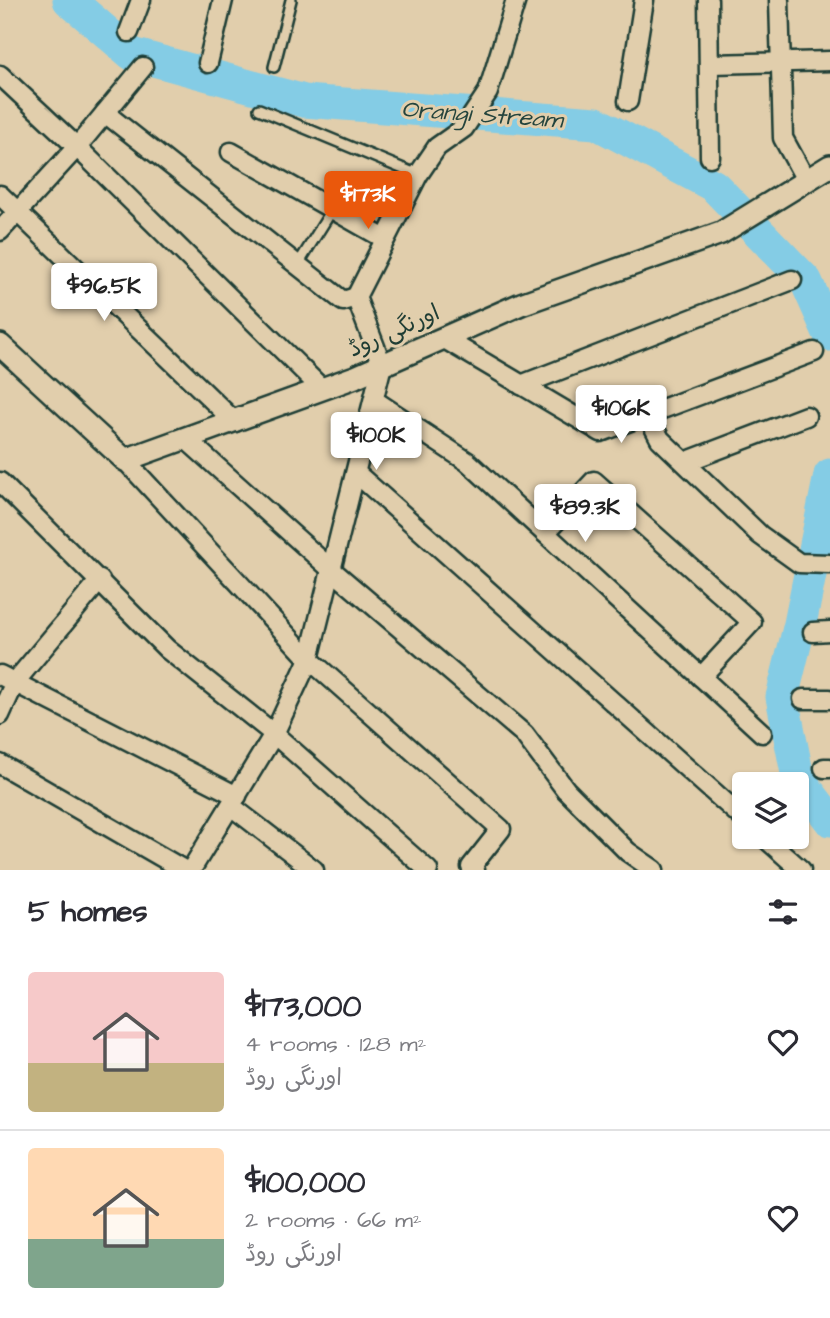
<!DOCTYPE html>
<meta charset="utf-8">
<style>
body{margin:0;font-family:"Architects Daughter","Playpen Sans Arabic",sans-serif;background:#f2f2f3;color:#2b2b33;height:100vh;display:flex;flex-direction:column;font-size:26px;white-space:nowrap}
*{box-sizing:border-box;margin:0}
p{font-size:23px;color:#7c7c81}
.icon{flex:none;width:38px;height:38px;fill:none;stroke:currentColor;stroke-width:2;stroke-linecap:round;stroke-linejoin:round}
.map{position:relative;height:870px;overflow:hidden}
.details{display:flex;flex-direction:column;background:#fff;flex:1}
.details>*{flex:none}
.tools{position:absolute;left:732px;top:772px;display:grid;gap:14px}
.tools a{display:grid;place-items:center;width:77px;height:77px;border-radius:7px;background:#fff;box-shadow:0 2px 5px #0004;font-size:35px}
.price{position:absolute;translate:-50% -60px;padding:0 16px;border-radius:7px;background:#fff;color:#222;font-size:23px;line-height:46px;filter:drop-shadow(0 2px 4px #0008)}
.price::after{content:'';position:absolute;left:50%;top:42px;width:21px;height:16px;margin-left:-10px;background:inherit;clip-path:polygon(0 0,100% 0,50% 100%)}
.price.active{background:#ea580c;color:#fff}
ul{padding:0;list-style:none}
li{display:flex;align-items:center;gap:21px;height:175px;padding:0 28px}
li+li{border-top:2px solid #e1e1e2}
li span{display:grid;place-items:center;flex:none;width:196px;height:140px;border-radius:7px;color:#555}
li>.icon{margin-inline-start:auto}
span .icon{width:84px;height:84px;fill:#fffc;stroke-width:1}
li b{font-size:30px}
h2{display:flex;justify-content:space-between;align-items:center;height:84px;padding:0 28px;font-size:30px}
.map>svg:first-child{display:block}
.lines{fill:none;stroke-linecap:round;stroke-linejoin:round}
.river{stroke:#84cce5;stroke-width:33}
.service-casing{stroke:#1f3d34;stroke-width:14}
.minor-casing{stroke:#1f3d34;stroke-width:23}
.tertiary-casing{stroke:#1f3d34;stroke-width:26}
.service{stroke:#e1ceac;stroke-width:9}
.minor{stroke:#e1ceac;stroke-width:18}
.tertiary{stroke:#e1ceac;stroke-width:21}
.labels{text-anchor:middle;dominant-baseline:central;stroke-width:6;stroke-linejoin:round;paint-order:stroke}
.street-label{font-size:23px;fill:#1f3d34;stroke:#e1ceac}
.water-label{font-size:24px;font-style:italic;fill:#24443d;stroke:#e1ceac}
</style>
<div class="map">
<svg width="830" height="870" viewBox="0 0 830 870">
<rect width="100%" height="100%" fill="#e1ceac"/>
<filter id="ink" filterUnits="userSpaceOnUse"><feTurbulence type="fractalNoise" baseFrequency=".0143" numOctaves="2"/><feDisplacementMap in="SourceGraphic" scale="14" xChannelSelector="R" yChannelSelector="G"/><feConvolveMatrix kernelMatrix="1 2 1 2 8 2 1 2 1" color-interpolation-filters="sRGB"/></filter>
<g filter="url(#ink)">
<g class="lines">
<g class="river">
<path d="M69 0 132 54 304 101 596 123 714 186 806 281 830 335"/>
<path d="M830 475 800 624 782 697 798 778 830 820"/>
</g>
<g class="service-casing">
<g id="service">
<path d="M274 67 291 0"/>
<path d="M259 109 418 175"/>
<path d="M297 266 332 210"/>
</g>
</g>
<g class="minor-casing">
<g id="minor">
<path d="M708 0 710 157"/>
<path d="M779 0 783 138 806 180"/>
<path d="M129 32 141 0"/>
<path d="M208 63 223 0"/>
<path d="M711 64 830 61"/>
<path d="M0 75 77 147 143 67"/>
<path d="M628 101 644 0"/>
<path d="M105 113 343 301 356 297"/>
<path d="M231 152 385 239"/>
<path d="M0 195 235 422"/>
<path d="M0 231 77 147 322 389"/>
<path d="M443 338 601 432 814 352"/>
<path d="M521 385 792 280"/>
<path d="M374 400 468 462 762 733"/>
<path d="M647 414 660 439 760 535 799 563 830 564"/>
<path d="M187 440 333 571 524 734 566 790 628 852 654 870"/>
<path d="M125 460 309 659 501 829 471 867 475 870"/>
<path d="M685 462 806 416"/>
<path d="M356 473 744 819"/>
<path d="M0 482 167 649 274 734 428 870"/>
<path d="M545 533 594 481 752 622 701 677"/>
<path d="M813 632 830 631"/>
<path d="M0 675 237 796"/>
<path d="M803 699H830"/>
<path d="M0 715 15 682 100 580"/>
<path d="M0 764 184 870"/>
<path d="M824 768H830"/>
<path d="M231 806 314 870"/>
<path d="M763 836 801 870"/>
<path d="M191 870 274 734 309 659 382 365 356 297 418 175 437 147 464 128 488 92 516 0"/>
</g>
</g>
<g class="tertiary-casing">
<path id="tertiary" d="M0 345 125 460 355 377 521 304 721 233 830 166"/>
</g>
<use href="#service" class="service"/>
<use href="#minor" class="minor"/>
<use href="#tertiary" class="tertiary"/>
</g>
</g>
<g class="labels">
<g class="street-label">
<text transform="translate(394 331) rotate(-24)">اورنگی روڈ</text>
</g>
<g class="water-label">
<text transform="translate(482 115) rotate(4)">Orangi Stream</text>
</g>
</g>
</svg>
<div class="tools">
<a><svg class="icon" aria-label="layers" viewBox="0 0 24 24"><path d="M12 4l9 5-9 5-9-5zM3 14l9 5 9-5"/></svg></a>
</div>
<b class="price active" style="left:368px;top:231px">$173K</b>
<b class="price" style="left:104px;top:323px">$96.5K</b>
<b class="price" style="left:621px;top:445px">$106K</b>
<b class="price" style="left:376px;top:472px">$100K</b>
<b class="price" style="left:585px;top:544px">$89.3K</b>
</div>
<section class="details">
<h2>5 homes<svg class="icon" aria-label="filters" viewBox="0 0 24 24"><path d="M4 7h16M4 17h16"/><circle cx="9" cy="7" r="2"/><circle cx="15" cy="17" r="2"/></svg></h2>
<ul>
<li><span style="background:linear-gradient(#f6c9c9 65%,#c2b280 0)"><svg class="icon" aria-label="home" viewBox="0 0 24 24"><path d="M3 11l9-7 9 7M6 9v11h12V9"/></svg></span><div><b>$173,000</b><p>4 rooms · 128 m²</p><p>اورنگی روڈ</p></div><svg class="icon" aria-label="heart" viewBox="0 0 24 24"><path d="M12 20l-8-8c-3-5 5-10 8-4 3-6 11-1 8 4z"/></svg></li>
<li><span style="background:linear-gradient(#ffd9b3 65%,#7fa58c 0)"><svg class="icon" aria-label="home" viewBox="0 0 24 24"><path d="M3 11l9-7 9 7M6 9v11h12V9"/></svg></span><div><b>$100,000</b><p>2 rooms · 66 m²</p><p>اورنگی روڈ</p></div><svg class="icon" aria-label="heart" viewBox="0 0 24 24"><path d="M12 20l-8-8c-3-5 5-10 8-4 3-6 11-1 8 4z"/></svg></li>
</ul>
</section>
